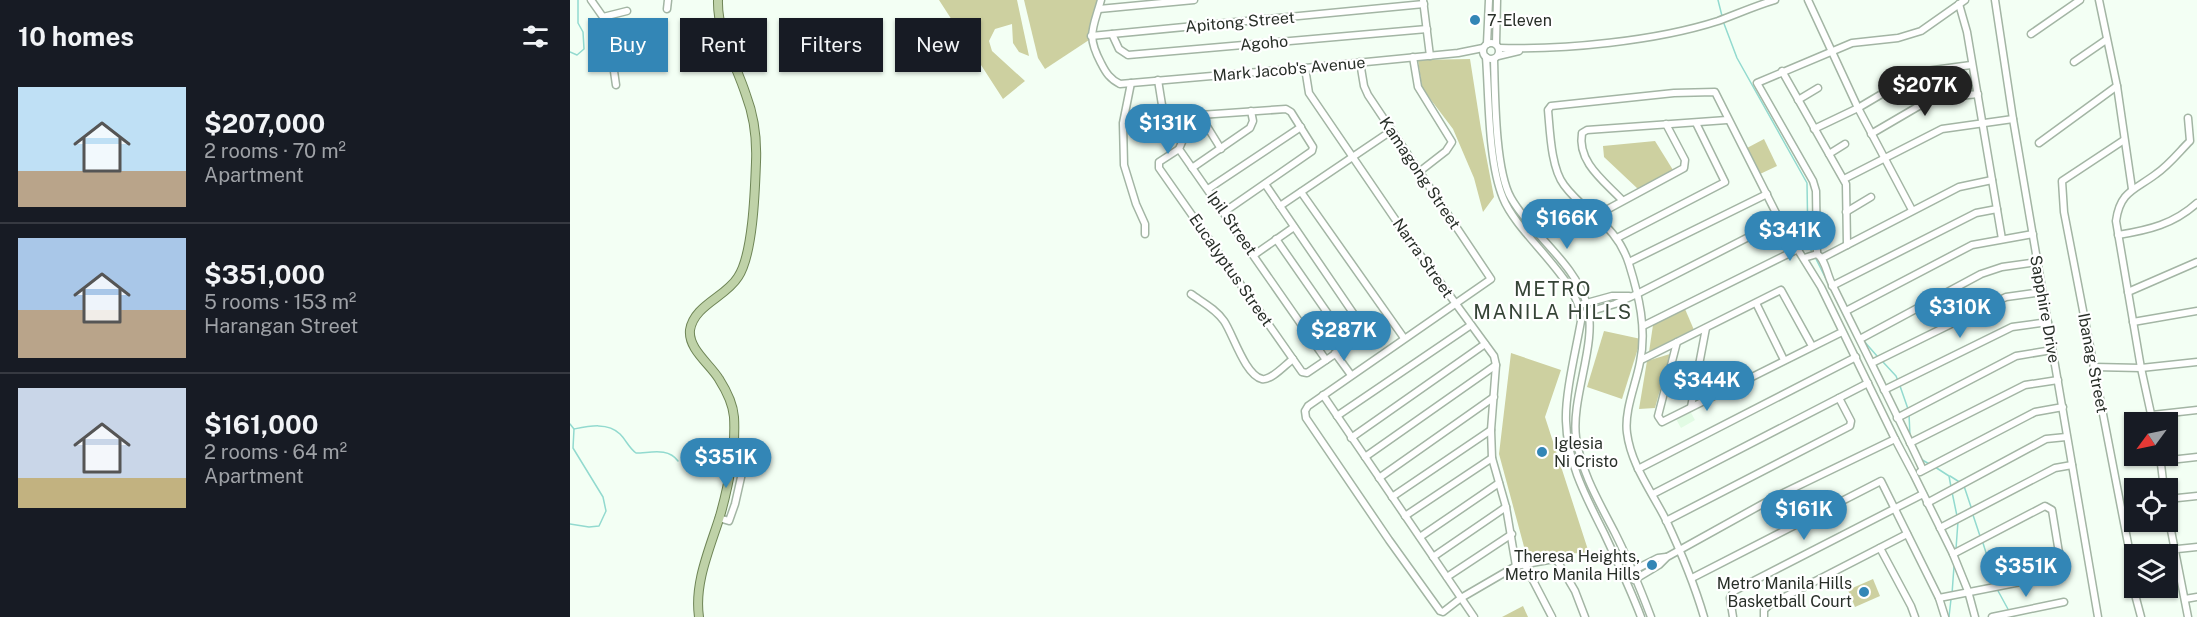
<!DOCTYPE html>
<meta charset="utf-8">
<style>
body{margin:0;font-family:"Public Sans",sans-serif;background:#20242c;color:#f1f3f6;height:100vh;display:flex;flex-direction:column;font-size:22px;white-space:nowrap}
*{box-sizing:border-box;margin:0}
p{font-size:20px;color:#9ea1a6}
.icon{flex:none;width:33px;height:33px;fill:none;stroke:currentColor;stroke-width:2;stroke-linecap:round;stroke-linejoin:round}
.map{position:relative;flex:1;overflow:hidden}
.sheet{display:flex;flex-direction:column;background:#171b24;width:570px}
.sheet>*{flex:none}
.top-card{position:absolute;left:18px;top:18px;width:570px;height:54px;display:flex;gap:12px}
.needle{width:39px;rotate:237deg}
.tools{position:absolute;left:1554px;top:412px;display:grid;gap:12px}
.tools a{display:grid;place-items:center;width:54px;height:54px;border-radius:0px;background:#171b24;box-shadow:0 2px 4px #0004;font-size:30px}
.price{position:absolute;translate:-50% -51px;padding:0 14px;border-radius:21px;background:#3386b6;color:#fff;font-size:20px;line-height:39px;filter:drop-shadow(0 2px 3px #0008)}
.price::after{content:'';position:absolute;left:50%;top:36px;width:18px;height:14px;margin-left:-9px;background:inherit;clip-path:polygon(0 0,100% 0,50% 100%)}
.price.selected{background:#222;color:#fff}
ul{padding:0;list-style:none}
li{display:flex;align-items:center;gap:18px;height:150px;padding:0 18px}
li+li{border-top:2px solid #363941}
li span{display:grid;place-items:center;flex:none;width:168px;height:120px;border-radius:0px;color:#555}
li>.icon{margin-inline-start:auto}
span .icon{width:72px;height:72px;fill:#fffc;stroke-width:1}
li b{font-size:26px}
h2{display:flex;justify-content:space-between;align-items:center;height:72px;padding:0 18px;font-size:26px}
.pill{padding:0 21px;border-radius:0px;background:#171b24;box-shadow:0 2px 4px #0004;font-size:21px;line-height:54px}
.pill.selected{background:#3386b6;color:#fff}
main{display:flex;flex:1;min-height:0}
.map>svg:first-child{display:block}
.built{fill:#e2fbe4}
.green{fill:#cdd0a0}
.lines{fill:none;stroke-linecap:round;stroke-linejoin:round}
.stream{stroke:#92dacf;stroke-width:1.5}
.minor-casing{stroke:#a3b5a4;stroke-width:9}
.major-casing{stroke:#6e8556;stroke-width:10}
.minor{stroke:#fff;stroke-width:6}
.major{stroke:#bfd2a8;stroke-width:8}
.poi-dot{fill:#3386b6;stroke:#fff;stroke-width:2}
.labels{text-anchor:middle;dominant-baseline:central;stroke-width:4.5;stroke-linejoin:round;paint-order:stroke}
.poi-label{font-size:16px;fill:#282f28;stroke:#fff;text-anchor:start}
.street-label{font-size:16px;fill:#282f28;stroke:#fff}
.quarter-label{font-size:20px;letter-spacing:1.5px;fill:#364537;stroke:#fff}
</style>
<main>
<section class="sheet">
<h2>10 homes<svg class="icon" aria-label="filters" viewBox="0 0 24 24"><path d="M4 7h16M4 17h16"/><circle cx="9" cy="7" r="2"/><circle cx="15" cy="17" r="2"/></svg></h2>
<ul>
<li><span style="background:linear-gradient(#bfe0f5 70%,#b9a48a 0)"><svg class="icon" aria-label="home" viewBox="0 0 24 24"><path d="M3 11l9-7 9 7M6 9v11h12V9"/></svg></span><div><b>$207,000</b><p>2 rooms · 70 m²</p><p>Apartment</p></div></li>
<li><span style="background:linear-gradient(#a9c7e8 60%,#b9a48a 0)"><svg class="icon" aria-label="home" viewBox="0 0 24 24"><path d="M3 11l9-7 9 7M6 9v11h12V9"/></svg></span><div><b>$351,000</b><p>5 rooms · 153 m²</p><p>Harangan Street</p></div></li>
<li><span style="background:linear-gradient(#c9d6e8 75%,#c2b280 0)"><svg class="icon" aria-label="home" viewBox="0 0 24 24"><path d="M3 11l9-7 9 7M6 9v11h12V9"/></svg></span><div><b>$161,000</b><p>2 rooms · 64 m²</p><p>Apartment</p></div></li>
</ul>
</section>
<div class="map">
<svg width="1627" height="617" viewBox="0 0 1627 617">
<rect width="100%" height="100%" fill="#f3fff4"/>
<path class="built" d="M1120 411 1125 420 1111 428 1106 419Z"/>
<g class="green">
<path d="M369 0H447L459 56 449 52 443 43 442 24 425 29 419 41 422 51 455 81 433 99Z"/>
<path d="M454 0H528L519 40 475 69 468 58Z"/>
<path d="M900 59 911 129 924 197 913 212 904 178 883 129 852 88 848 60Z"/>
<path d="M1194 139 1207 166 1190 174 1177 148Z"/>
<path d="M1085 141 1103 170 1068 189 1034 157 1033 146Z"/>
<path d="M1115 309 1124 330 1079 352 1083 325Z"/>
<path d="M1034 331 1071 339 1052 399 1017 387Z"/>
<path d="M941 353 991 370 975 417 1019 553 956 554 929 454Z"/>
<path d="M1100 354 1085 408 1069 409 1077 361Z"/>
<path d="M1303 579 1310 596 1285 607 1278 590Z"/>
<path d="M953 606 958 617H932Z"/>
</g>
<g class="lines">
<g class="stream">
<path d="M1148 0 1152 16"/>
<path d="M1153 21 1167 58 1237 183 1238 245 1242 252"/>
<path d="M0 52 7 55 14 49 13 32 8 23V0"/>
<path d="M1245 257 1256 279"/>
<path d="M1293 340 1307 356"/>
<path d="M1313 362 1326 376 1328 381"/>
<path d="M1330 386 1338 409"/>
<path d="M1339 414 1340 436"/>
<path d="M0 424 4 429C19 426 38 422 50 434 56 440 59 448 66 453 80 453 98 447 108 461"/>
<path d="M1349 458 1361 465"/>
<path d="M1365 467 1379 476 1381 487"/>
<path d="M1380 476 1391 483"/>
<path d="M1394 486 1402 510"/>
<path d="M1382 492 1387 516"/>
<path d="M1403 515 1410 536"/>
<path d="M0 524 19 527 29 526 36 511 33 497 3 448 4 429"/>
<path d="M1412 540 1426 584"/>
<path d="M1386 549 1388 521"/>
<path d="M1427 589 1439 611"/>
<path d="M1382 594 1384 566"/>
<path d="M1379 617 1381 599"/>
</g>
<g class="minor-casing">
<g id="minor">
<path d="M21 0 33 17 38 30 46 85"/>
<path d="M531 0C523 29 516 35 531 63 536 73 540 79 550 84L735 68 888 53 913 48"/>
<path d="M853 0 860 56"/>
<path d="M1238 0 1288 108 1342 210"/>
<path d="M1425 0 1443 119 1528 617"/>
<path d="M1529 0 1547 86 1562 189"/>
<path d="M1389 4 1397 32 1432 239"/>
<path d="M97 9 98 0"/>
<path d="M529 9 624 0"/>
<path d="M33 17 57 11"/>
<path d="M542 34 549 49 558 55 857 29"/>
<path d="M1461 34 1510 0"/>
<path d="M521 36 854 4"/>
<circle cx="921" cy="51" r="8"/>
<path d="M917 44 919 0"/>
<path d="M926 44 927 0"/>
<path d="M929 48C994 50 1086 41 1148 21 1167 14 1185 6 1205 0"/>
<path d="M928 56 949 51"/>
<path d="M843 57 848 87 882 142 876 151 849 172"/>
<path d="M916 57C919 97 918 162 933 198 948 236 1012 281 1011 321 1006 350 995 393 996 421 997 462 1016 497 1034 533 1047 561 1060 588 1071 617"/>
<path d="M924 59C925 93 925 170 941 198 962 235 1005 263 1017 305 1028 342 1001 397 1006 437 1011 472 1029 502 1045 533 1059 561 1070 588 1081 617"/>
<path d="M790 62 794 86 798 95 921 279 738 406 735 411 736 418 819 540 870 611 873 612 891 598 946 566 984 559 988 562 1005 591 1015 617"/>
<path d="M1504 62 1536 40"/>
<path d="M735 68 739 93 840 241 924 356 926 365 921 430 922 458 936 507 946 566"/>
<path d="M1212 71 1276 184 1277 245"/>
<path d="M588 80 592 105 612 142 609 149 756 360"/>
<path d="M561 83 553 123 554 165 566 204 575 224V234"/>
<path d="M1228 100 1248 88"/>
<path d="M630 115 651 149"/>
<path d="M605 128 630 115 716 109 721 112 743 147 742 151 654 212"/>
<path d="M1244 129 1288 108 1349 72 1401 65"/>
<path d="M1301 134 1361 99 1408 94"/>
<path d="M1554 140 1492 181 1494 212 1560 554 1563 587 1571 617"/>
<path d="M1469 143 1547 86"/>
<path d="M609 149 589 162V168L732 372 737 373 793 335 794 329 695 184"/>
<path d="M1259 154 1275 144"/>
<path d="M622 168 680 128 683 121 681 111"/>
<path d="M1274 179 1372 129 1443 119"/>
<path d="M638 189 731 127"/>
<path d="M731 192 834 338"/>
<path d="M1052 200C1034 181 1007 162 1012 133L1017 130 1157 120"/>
<path d="M710 206 821 131"/>
<path d="M1276 212 1301 197"/>
<path d="M1027 215 1114 168 1115 160 1096 124"/>
<path d="M1548 235C1579 230 1604 224 1627 203"/>
<path d="M1047 238 1155 182 1126 123"/>
<path d="M706 239 779 344"/>
<path d="M1247 254C1256 260 1257 276 1263 286 1293 347 1324 408 1353 470"/>
<path d="M684 255 724 227"/>
<path d="M1234 258 1247 254 1246 191 1243 181 1187 83 1282 43 1328 38 1351 31 1395 0"/>
<path d="M1252 258 1389 187 1422 180"/>
<path d="M1059 262 1197 194"/>
<path d="M1262 286 1406 213 1427 209"/>
<path d="M1558 292 1627 262"/>
<path d="M621 294C632 302 646 309 654 321 663 334 675 375 692 379 701 381 716 364 723 359"/>
<path d="M1186 303 1214 360"/>
<path d="M1013 304 1042 296H1059"/>
<path d="M1276 311 1402 245 1463 234"/>
<path d="M1015 313 1045 304 1067 294 1210 221"/>
<path d="M1563 322 1627 311"/>
<path d="M1073 326 1226 250"/>
<path d="M1290 339 1411 274 1432 267 1467 262"/>
<path d="M1107 342 1088 416 1092 422 1272 332"/>
<path d="M765 353 781 375"/>
<path d="M1071 360 1211 290 1242 346"/>
<path d="M1302 363 1436 297 1472 292"/>
<path d="M1524 367 1571 368 1627 362"/>
<path d="M1314 390 1442 327 1478 322"/>
<path d="M753 395 904 617"/>
<path d="M1121 407 1136 328"/>
<path d="M1582 415 1627 410"/>
<path d="M767 416 901 325"/>
<path d="M1327 418 1446 356 1482 350"/>
<path d="M1583 423 1571 368 1546 221C1550 191 1565 190 1586 174 1599 165 1609 152 1620 141L1618 118"/>
<path d="M781 438 915 344"/>
<path d="M1340 443 1455 385 1488 380"/>
<path d="M1590 456 1594 489"/>
<path d="M795 457 926 365"/>
<path d="M1591 461 1627 457"/>
<path d="M1068 469 1286 357"/>
<path d="M1350 472 1465 412 1493 407"/>
<path d="M809 478 924 397"/>
<path d="M1083 494 1298 383"/>
<path d="M822 497 921 430"/>
<path d="M1598 499 1627 496"/>
<path d="M1357 503 1476 439 1496 437"/>
<path d="M1598 515 1618 617"/>
<path d="M835 516 922 458"/>
<path d="M149 518 159 521 165 504 172 473"/>
<path d="M1096 521 1280 426 1281 421 1269 398"/>
<path d="M1370 528 1485 468 1502 465"/>
<path d="M850 537 929 483"/>
<path d="M1310 548 1341 606 1345 617"/>
<path d="M1560 554 1627 547"/>
<path d="M863 557 936 507"/>
<path d="M955 565 982 617"/>
<path d="M1054 575 1088 558 1096 557"/>
<path d="M877 577 942 534"/>
<path d="M1122 578 1311 481 1369 598 1375 617"/>
<path d="M1064 580 1089 565 1097 557 1207 496 1325 439"/>
<path d="M1369 598 1486 575 1491 565 1482 510 1475 506 1383 554"/>
<path d="M1615 599 1627 597"/>
<path d="M1134 617C1124 583 1111 552 1096 520 1082 492 1061 465 1057 433 1054 411 1066 384 1070 362 1077 329 1069 296 1059 264 1046 223 1016 215 994 185 981 168 980 131 978 110L981 106 1104 93 1145 92 1210 221 1251 287 1325 439 1344 475 1383 554 1398 591 1405 617"/>
<path d="M1163 617 1160 598 1164 591 1353 494"/>
<path d="M1194 617V610L1199 605 1337 534"/>
<path d="M1422 617 1494 602"/>
</g>
</g>
<g class="major-casing">
<path id="major" d="M129 617C124 583 140 548 150 516 159 484 166 451 164 417 163 404 156 390 149 379 140 364 118 349 120 330 124 305 156 297 168 277 183 255 185 190 186 162 187 139 184 116 176 95 166 64 147 33 148 0"/>
</g>
<use href="#minor" class="minor"/>
<use href="#major" class="major"/>
</g>
<g class="poi-dot">
<circle cx="905" cy="20" r="6"/>
<circle cx="972" cy="452" r="6"/>
<circle cx="1082" cy="565" r="6"/>
<circle cx="1294" cy="592" r="6"/>
</g>
<g class="labels">
<g class="poi-label">
<text x="917" y="20">7-Eleven</text>
<text x="984" y="443">Iglesia<tspan x="984" dy="18">Ni Cristo</tspan></text>
<text x="1070" y="556" text-anchor="end">Theresa Heights,<tspan x="1070" dy="18">Metro Manila Hills</tspan></text>
<text x="1282" y="583" text-anchor="end">Metro Manila Hills<tspan x="1282" dy="18">Basketball Court</tspan></text>
</g>
<g class="street-label">
<text transform="translate(670 22) rotate(-5)">Apitong Street</text>
<text transform="translate(694 43) rotate(-5)">Agoho</text>
<text transform="translate(719 69) rotate(-5)">Mark Jacob's Avenue</text>
<text transform="translate(850 173) rotate(56)">Kamagong Street</text>
<text transform="translate(662 223) rotate(55)">Ipil Street</text>
<text transform="translate(853 258) rotate(55)">Narra Street</text>
<text transform="translate(661 270) rotate(55)">Eucalyptus Street</text>
<text transform="translate(1475 309) rotate(80)">Sapphire Drive</text>
<text transform="translate(1523 363) rotate(79)">Ibanag Street</text>
</g>
<g class="quarter-label">
<text x="983" y="289">METRO<tspan x="983" dy="23">MANILA HILLS</tspan></text>
</g>
</g>
</svg>
<div class="tools">
<a><svg class="needle" viewBox="-14 -14 28 28"><path d="M0-13l5 13h-10z" fill="#e53935"/><path d="M0 13l5-13h-10z" fill="#9ea1a6"/></svg></a>
<a><svg class="icon" aria-label="locate" viewBox="0 0 24 24"><circle cx="12" cy="12" r="6"/><path d="M12 2v4M12 18v4M2 12h4M18 12h4"/></svg></a>
<a><svg class="icon" aria-label="layers" viewBox="0 0 24 24"><path d="M12 4l9 5-9 5-9-5zM3 14l9 5 9-5"/></svg></a>
</div>
<b class="price selected" style="left:1355px;top:117px">$207K</b>
<b class="price" style="left:598px;top:155px">$131K</b>
<b class="price" style="left:997px;top:250px">$166K</b>
<b class="price" style="left:1220px;top:262px">$341K</b>
<b class="price" style="left:1390px;top:339px">$310K</b>
<b class="price" style="left:774px;top:362px">$287K</b>
<b class="price" style="left:1137px;top:412px">$344K</b>
<b class="price" style="left:156px;top:489px">$351K</b>
<b class="price" style="left:1234px;top:541px">$161K</b>
<b class="price" style="left:1456px;top:598px">$351K</b>
<div class="top-card">
<a class="pill selected">Buy</a>
<a class="pill">Rent</a>
<a class="pill">Filters</a>
<a class="pill">New</a>
</div>
</div>
</main>
